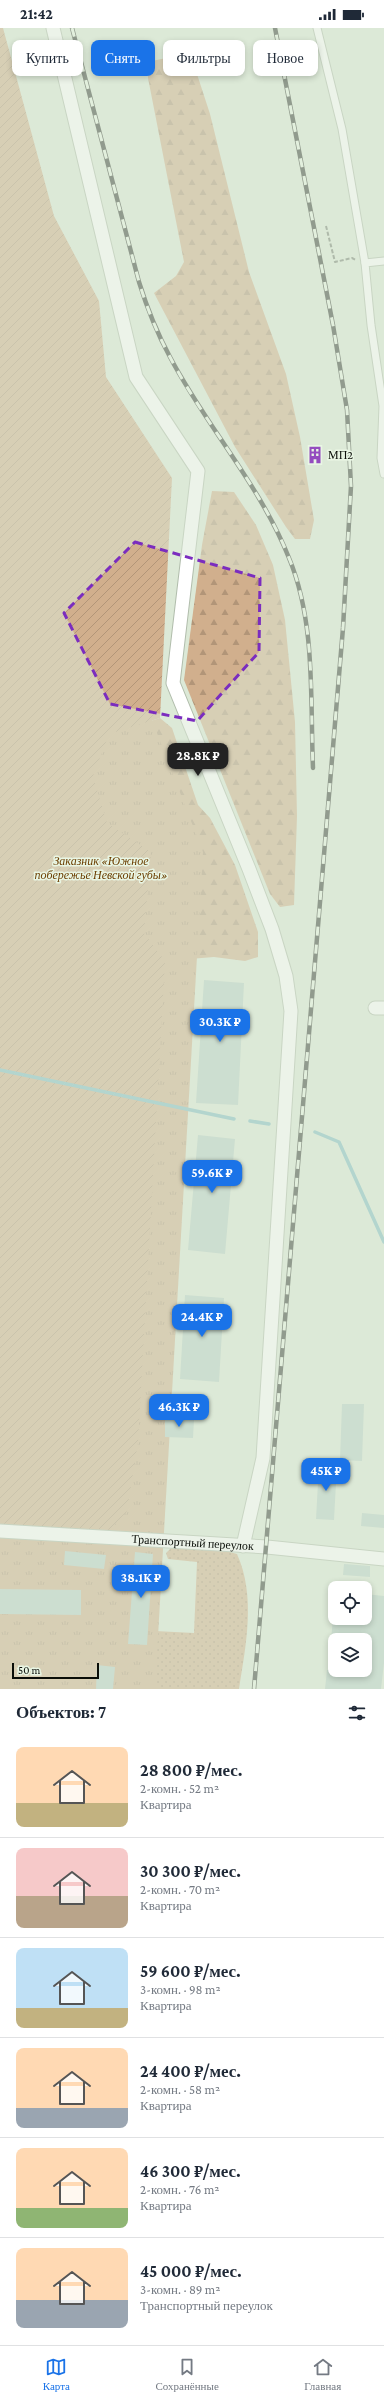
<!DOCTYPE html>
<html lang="ru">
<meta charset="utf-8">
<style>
body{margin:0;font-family:"Crimson Pro",serif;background:#f2f2f3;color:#1f2937;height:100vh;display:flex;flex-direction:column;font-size:15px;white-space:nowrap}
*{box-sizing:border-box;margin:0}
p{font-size:13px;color:#747a83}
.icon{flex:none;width:22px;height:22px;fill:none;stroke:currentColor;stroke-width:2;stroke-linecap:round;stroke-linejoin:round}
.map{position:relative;height:1661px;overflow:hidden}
.details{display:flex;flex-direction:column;background:#fff;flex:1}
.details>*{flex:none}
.top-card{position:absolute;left:12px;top:12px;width:360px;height:36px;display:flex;gap:8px}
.fabs{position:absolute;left:328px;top:1553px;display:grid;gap:8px}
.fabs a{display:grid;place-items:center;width:44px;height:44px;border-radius:8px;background:#fff;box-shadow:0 2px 6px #0003;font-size:20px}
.scale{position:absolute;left:12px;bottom:10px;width:87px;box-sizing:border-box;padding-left:4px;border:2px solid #0a0e08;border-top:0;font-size:11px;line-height:14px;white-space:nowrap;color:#0a0e08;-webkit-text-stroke:3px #e9f6e4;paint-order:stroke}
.price{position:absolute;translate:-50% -34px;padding:0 9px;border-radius:8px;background:#1a73e8;color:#fff;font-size:13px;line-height:26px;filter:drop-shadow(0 1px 2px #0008)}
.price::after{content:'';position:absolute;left:50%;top:24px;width:12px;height:9px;margin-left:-6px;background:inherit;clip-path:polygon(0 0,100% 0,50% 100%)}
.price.on{background:#222;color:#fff}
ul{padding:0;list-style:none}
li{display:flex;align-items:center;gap:12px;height:100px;padding:0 16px}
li+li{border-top:1px solid #e0e1e3}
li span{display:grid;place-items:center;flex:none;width:112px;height:80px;border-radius:8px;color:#555}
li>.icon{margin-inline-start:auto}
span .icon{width:48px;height:48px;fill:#fffc;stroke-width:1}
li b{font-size:17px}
h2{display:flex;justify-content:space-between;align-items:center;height:48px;padding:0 16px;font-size:17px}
.pill{padding:0 14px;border-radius:8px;background:#fff;box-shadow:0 2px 6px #0003;font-size:14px;line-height:36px}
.pill.on{background:#1a73e8;color:#fff}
.status{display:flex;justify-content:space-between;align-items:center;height:28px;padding:0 20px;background:#fff;direction:ltr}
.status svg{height:11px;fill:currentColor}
.tabs{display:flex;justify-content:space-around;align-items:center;height:56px;border-top:1px solid #e0e1e3;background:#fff;font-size:11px;color:#747a83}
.tabs a{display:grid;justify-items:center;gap:2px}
.tabs .on{color:#1a73e8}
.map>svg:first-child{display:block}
.grass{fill:url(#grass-dots)}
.forest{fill:url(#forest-firs)}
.park{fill:url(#park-tufts)}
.garden{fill:url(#garden-furrows)}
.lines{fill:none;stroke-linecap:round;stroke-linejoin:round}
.stream{stroke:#80bcc3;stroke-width:3.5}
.building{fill:#b9d0c7}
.service-casing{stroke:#b1bdac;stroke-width:9}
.minor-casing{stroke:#b1bdac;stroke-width:15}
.path{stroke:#788175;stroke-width:2;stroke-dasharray:4 2;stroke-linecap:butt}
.service{stroke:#fff;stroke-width:7}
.minor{stroke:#fff;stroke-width:13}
.rail-casing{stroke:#373d35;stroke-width:4.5}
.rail{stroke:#e9f6e4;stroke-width:3;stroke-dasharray:9;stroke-linecap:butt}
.marked{fill:none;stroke:#7b2cbf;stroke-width:3;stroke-dasharray:8 5;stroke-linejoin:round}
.labels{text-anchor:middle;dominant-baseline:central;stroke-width:3;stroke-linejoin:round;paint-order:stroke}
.poi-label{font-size:12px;fill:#0a0e08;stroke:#e9f6e4;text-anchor:start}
.park-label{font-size:12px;font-style:italic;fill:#6b3e00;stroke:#e9f6e4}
.street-label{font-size:12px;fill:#0a0e08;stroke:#e9f6e4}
</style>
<div class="status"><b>21:42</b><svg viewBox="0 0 49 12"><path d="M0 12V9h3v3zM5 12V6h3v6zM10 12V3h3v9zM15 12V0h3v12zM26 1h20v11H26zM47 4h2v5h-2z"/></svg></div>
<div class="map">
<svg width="384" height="1661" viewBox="0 0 384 1661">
<defs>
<pattern id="grass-dots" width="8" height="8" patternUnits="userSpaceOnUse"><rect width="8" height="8" fill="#d1af8d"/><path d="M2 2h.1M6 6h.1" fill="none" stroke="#b29578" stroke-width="1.8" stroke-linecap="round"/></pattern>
<pattern id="forest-firs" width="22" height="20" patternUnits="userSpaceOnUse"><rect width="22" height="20" fill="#d1af8d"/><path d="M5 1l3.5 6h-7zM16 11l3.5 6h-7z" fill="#b29578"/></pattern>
<pattern id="park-tufts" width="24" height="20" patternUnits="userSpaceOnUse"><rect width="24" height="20" fill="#d1af8d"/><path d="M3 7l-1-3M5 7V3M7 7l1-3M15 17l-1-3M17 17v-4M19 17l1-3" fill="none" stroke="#b29578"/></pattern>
<pattern id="garden-furrows" width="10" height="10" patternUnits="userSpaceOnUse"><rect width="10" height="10" fill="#d1af8d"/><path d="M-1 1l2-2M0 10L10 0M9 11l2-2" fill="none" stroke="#b29578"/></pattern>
</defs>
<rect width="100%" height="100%" fill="#dce9d7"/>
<path class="grass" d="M171 1520 226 1523 237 1526C256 1568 246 1617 239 1661H150L155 1603 194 1605 197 1534 168 1531 166 1525Z"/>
<g class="forest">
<path d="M176 28 197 46 210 86 249 244 286 346 300 409 314 492 310 511H295L286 499 235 419 154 265 176 248 184 234 148 50 147 34Z"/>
<path d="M212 463 234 464 256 497 273 537 285 592 295 694 297 788 294 877 280 879 270 866 184 652 202 517Z"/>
<path d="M160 690 172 700 198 777 210 790 235 837 258 904V929L245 933 214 929 165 933 109 706Z"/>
</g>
<path class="park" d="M0 299 203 824 155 1661H0Z"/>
<path class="garden" d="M0 0H3L54 188 99 273 106 349 172 450 160 690 109 706 93 748 107 795 151 824 144 905 165 933 138 1414 127 1483 110 1502 0 1496Z"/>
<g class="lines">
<g class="stream">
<path d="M0 1042 234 1091"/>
<path d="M250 1093 269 1096"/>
<path d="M315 1104 339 1114 384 1214"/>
</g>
</g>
<g class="building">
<path d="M204 952 244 955 238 1077 196 1075Z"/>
<path d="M198 1107 235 1111 225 1226 188 1222Z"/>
<path d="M185 1267 224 1270 219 1354 180 1351Z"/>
<path d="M342 1376H364L362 1433 340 1432Z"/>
<path d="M165 1391 194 1392 193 1410 165 1409Z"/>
<path d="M319 1436 337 1437 334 1492 316 1491Z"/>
<path d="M362 1485 384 1487V1500L361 1498Z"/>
<path d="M65 1523 106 1527 104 1541 64 1537Z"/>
<path d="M135 1524 153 1526 147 1617 128 1616Z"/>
<path d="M344 1536 370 1538V1549L343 1547Z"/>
<path d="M0 1561 81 1562V1587L0 1586Z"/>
<path d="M365 1566 384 1568V1635L381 1661H325L327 1642H365V1612H331L333 1590H365Z"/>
<path d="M97 1637 115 1639 113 1661H96Z"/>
</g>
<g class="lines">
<g class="service-casing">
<g id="service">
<path d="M317 0 342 101 365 235"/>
<path d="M384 233 365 235 371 297 383 378 381 430 384 446"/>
</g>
</g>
<g class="minor-casing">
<g id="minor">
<path d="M53 0 136 349 198 443 173 655 249 841 272 901 286 948 291 983 263 1430 243 1518"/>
<path d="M375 980H384"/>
<path id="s1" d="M0 1503 267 1519 384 1531"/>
</g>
</g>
<path class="path" d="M326 198 335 234 352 230 356 232"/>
<use href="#service" class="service"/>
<use href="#minor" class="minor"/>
<g class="rail-casing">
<g id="rail">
<path d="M72 0 139 254C147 280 157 305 170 329 206 398 260 457 289 530 316 595 310 671 313 740"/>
<path d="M254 1661 343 600 351 458 347 382 333 297 275 0"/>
</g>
</g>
<use href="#rail" class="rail"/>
</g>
<path d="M0 0H384V1661H0ZM135 514 260 550 259 624 197 693 110 676 64 585Z" fill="#dce9d7" fill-opacity=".55" fill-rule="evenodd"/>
<path class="marked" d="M135 514 260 550 259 624 197 693 110 676 64 585Z"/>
<defs>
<g id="building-bare" transform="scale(1.38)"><path d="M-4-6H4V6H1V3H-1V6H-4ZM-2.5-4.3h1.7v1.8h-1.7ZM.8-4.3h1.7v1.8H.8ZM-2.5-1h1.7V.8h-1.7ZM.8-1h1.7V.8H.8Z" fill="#944cbf" stroke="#e9f6e4" stroke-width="2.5" paint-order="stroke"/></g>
</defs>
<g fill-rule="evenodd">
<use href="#building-bare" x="315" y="427"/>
</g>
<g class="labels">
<g class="poi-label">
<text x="328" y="427">МП2</text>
</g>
<g class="park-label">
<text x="101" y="833">Заказник «Южное<tspan x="101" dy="14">побережье Невской губы»</tspan></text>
</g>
<g class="street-label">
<text stroke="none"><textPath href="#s1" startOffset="193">Транспортный переулок</textPath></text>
</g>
</g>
</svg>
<div class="fabs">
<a><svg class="icon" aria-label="locate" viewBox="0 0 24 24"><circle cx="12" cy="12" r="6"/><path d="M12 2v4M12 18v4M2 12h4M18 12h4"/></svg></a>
<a><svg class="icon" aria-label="layers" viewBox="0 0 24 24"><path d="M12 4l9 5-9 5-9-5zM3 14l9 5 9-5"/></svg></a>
</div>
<div class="scale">50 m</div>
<b class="price on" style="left:198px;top:749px">28.8K ₽</b>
<b class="price" style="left:220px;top:1015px">30.3K ₽</b>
<b class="price" style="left:212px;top:1166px">59.6K ₽</b>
<b class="price" style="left:202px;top:1310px">24.4K ₽</b>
<b class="price" style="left:179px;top:1400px">46.3K ₽</b>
<b class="price" style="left:326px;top:1464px">45K ₽</b>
<b class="price" style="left:141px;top:1571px">38.1K ₽</b>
<div class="top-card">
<a class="pill">Купить</a>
<a class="pill on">Снять</a>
<a class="pill">Фильтры</a>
<a class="pill">Новое</a>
</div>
</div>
<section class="details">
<h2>Объектов: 7<svg class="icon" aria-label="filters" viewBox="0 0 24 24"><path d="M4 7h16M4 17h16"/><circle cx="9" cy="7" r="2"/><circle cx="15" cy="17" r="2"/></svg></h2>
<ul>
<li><span style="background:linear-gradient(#ffd9b3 70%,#c2b280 0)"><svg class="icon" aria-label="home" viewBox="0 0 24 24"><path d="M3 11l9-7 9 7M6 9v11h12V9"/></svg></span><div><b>28 800 ₽/мес.</b><p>2-комн. · 52 m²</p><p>Квартира</p></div></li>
<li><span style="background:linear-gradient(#f6c9c9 60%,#b9a48a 0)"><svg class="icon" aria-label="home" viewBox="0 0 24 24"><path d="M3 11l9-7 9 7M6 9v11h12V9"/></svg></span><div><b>30 300 ₽/мес.</b><p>2-комн. · 70 m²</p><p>Квартира</p></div></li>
<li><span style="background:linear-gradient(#bfe0f5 75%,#c2b280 0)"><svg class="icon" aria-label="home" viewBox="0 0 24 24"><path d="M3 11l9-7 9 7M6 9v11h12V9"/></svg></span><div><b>59 600 ₽/мес.</b><p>3-комн. · 98 m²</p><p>Квартира</p></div></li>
<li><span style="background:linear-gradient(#ffd9b3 75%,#9aa5b1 0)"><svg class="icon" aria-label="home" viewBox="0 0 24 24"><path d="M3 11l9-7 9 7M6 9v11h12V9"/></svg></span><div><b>24 400 ₽/мес.</b><p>2-комн. · 58 m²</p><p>Квартира</p></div></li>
<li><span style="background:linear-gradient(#ffd9b3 75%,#8fb573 0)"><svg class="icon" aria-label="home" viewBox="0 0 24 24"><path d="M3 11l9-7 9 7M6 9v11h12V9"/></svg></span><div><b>46 300 ₽/мес.</b><p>2-комн. · 76 m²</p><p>Квартира</p></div></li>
<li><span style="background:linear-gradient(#ffd9b3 65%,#9aa5b1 0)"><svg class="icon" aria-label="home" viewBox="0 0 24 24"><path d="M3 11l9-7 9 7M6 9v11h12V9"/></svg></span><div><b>45 000 ₽/мес.</b><p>3-комн. · 89 m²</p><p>Транспортный переулок</p></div></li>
</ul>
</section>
<nav class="tabs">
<a class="on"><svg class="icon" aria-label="map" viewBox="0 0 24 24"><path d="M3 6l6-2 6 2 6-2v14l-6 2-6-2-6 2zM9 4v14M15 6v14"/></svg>Карта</a>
<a><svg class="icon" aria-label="saved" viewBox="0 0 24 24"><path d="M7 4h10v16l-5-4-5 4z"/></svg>Сохранённые</a>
<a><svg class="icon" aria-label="home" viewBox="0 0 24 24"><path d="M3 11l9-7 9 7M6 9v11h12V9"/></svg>Главная</a>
</nav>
